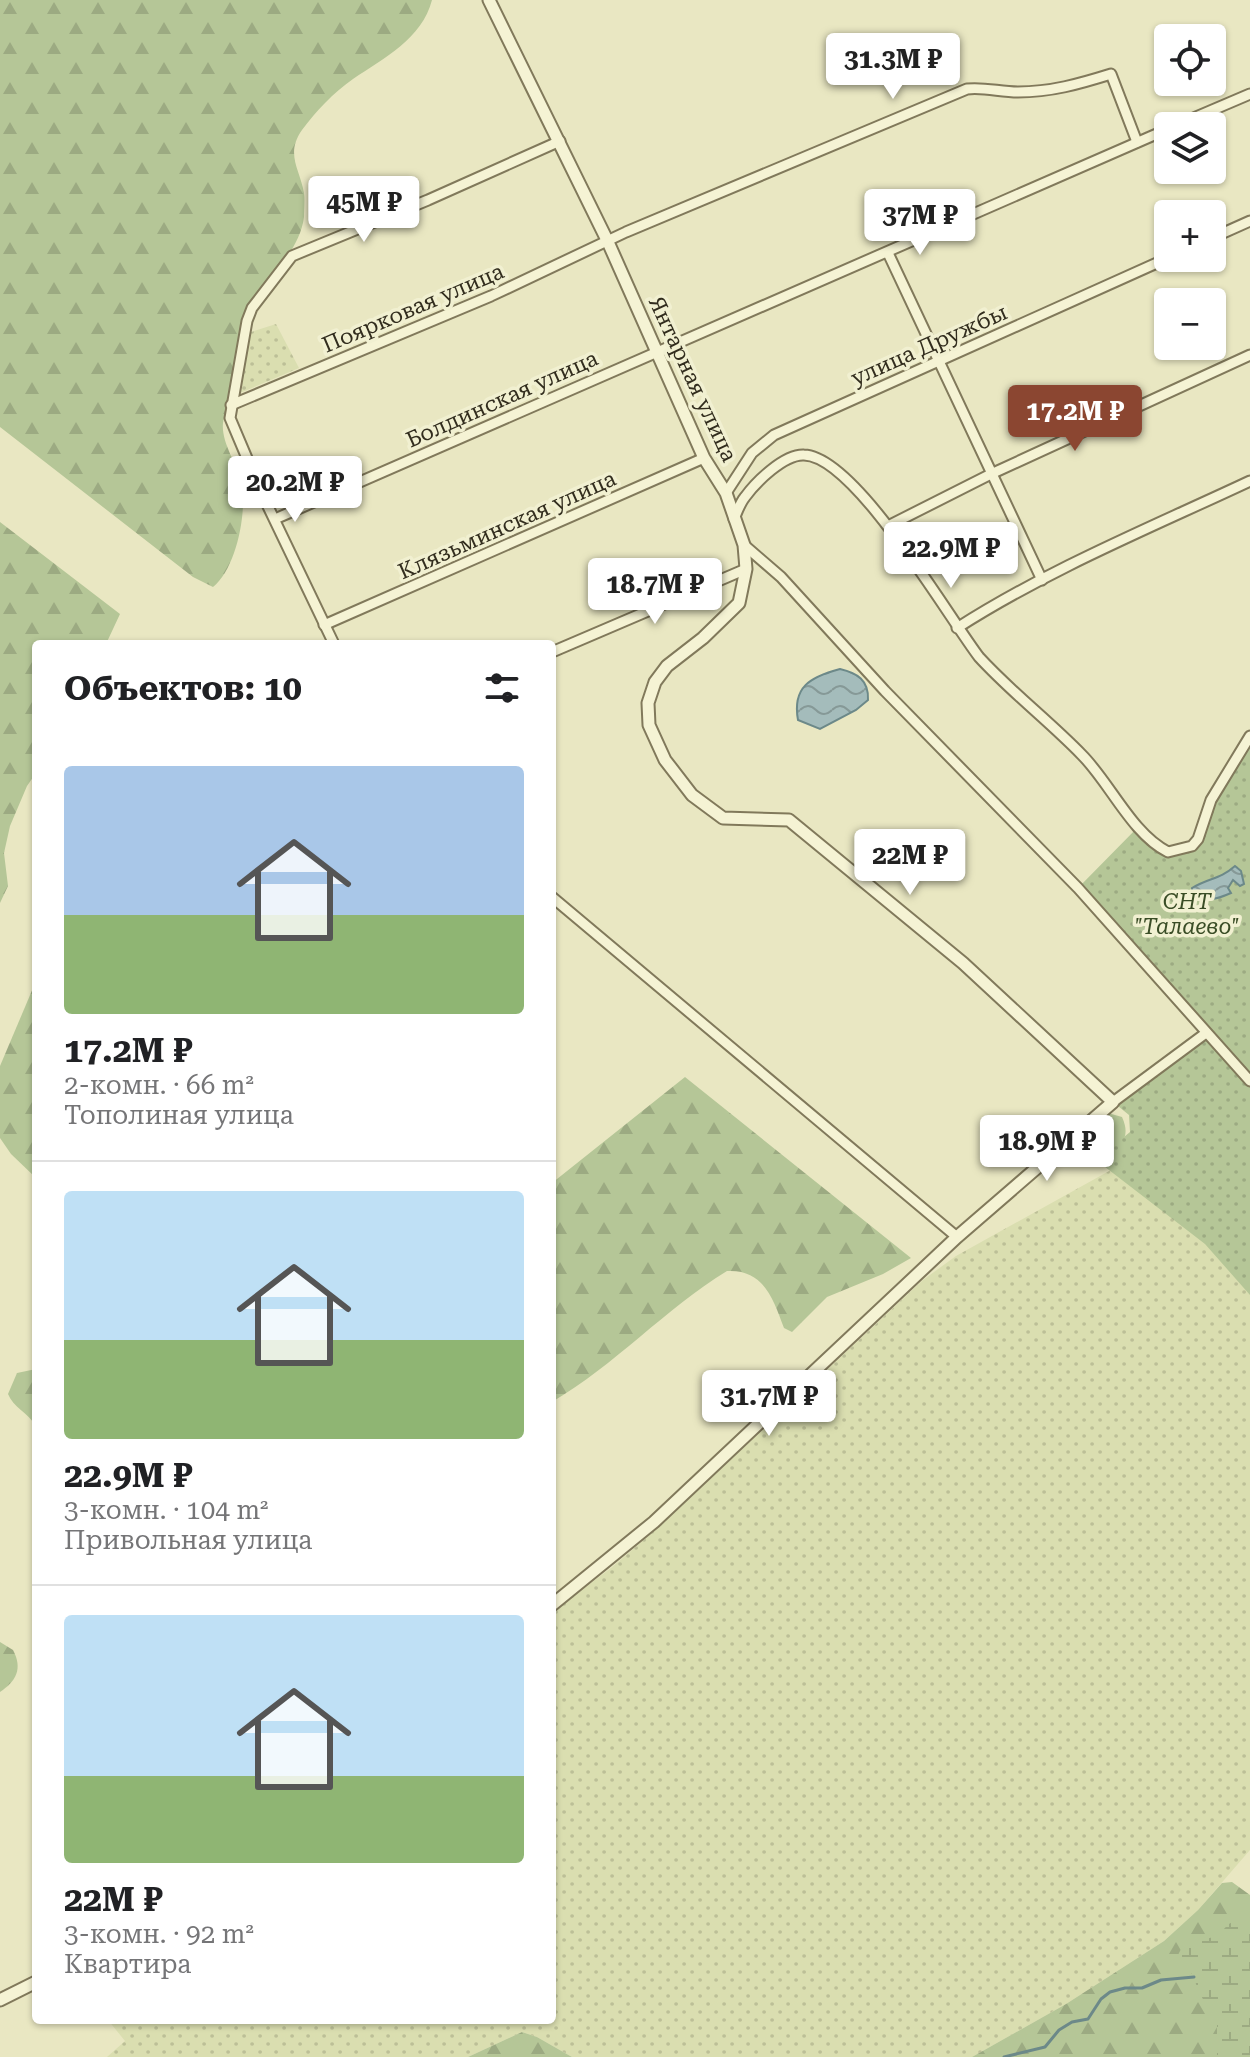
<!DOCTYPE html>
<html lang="ru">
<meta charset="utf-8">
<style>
body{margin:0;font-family:"Roboto Serif",serif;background:#f2f2f2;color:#202124;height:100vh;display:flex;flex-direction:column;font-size:30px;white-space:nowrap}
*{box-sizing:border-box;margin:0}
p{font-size:26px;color:#757577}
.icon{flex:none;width:44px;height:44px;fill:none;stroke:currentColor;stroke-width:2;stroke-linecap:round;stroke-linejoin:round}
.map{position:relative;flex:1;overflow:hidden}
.panel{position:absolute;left:32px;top:640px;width:524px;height:1384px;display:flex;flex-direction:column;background:#fff;border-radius:8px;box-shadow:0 2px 6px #0004}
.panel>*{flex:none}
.controls{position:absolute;left:1154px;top:24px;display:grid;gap:16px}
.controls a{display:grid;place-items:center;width:72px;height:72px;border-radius:8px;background:#fff;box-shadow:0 2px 6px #0004;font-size:40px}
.price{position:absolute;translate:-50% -68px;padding:0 18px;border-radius:8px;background:#fff;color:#222;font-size:26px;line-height:52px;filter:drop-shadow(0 2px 4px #0008)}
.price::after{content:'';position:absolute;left:50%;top:48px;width:24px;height:18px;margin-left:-12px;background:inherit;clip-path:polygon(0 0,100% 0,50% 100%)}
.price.selected{background:#8b4631;color:#fff}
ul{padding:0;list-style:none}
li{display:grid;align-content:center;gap:16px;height:424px;padding:0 32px}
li+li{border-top:2px solid #e0e0e0}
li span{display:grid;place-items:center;height:248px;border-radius:8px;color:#555}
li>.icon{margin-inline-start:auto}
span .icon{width:144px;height:144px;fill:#fffc;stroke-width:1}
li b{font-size:34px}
h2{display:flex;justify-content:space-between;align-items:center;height:96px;padding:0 32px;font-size:34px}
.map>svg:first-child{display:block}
.farmland{fill:url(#farmland-dots)}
.grass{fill:#b5c697}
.forest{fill:url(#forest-firs)}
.wetland{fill:url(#wetland-marsh)}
.garden{fill:url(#garden-dots)}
.water{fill:url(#water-waves);stroke:#6c8989;stroke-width:2}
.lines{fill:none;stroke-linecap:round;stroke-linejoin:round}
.stream{stroke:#6c8989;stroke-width:3}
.minor-casing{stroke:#81795b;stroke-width:13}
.tertiary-casing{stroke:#81795b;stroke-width:15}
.minor{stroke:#f5f3d4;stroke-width:9}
.tertiary{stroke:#f5f3d4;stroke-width:11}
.labels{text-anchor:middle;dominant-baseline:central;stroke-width:7;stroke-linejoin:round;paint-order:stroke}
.street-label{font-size:22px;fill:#322d1e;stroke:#f1f0d1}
.park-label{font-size:22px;font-style:italic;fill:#3a4d26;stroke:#f1f0d1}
</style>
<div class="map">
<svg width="1250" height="2057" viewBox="0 0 1250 2057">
<defs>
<pattern id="farmland-dots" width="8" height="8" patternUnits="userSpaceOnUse" patternTransform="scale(2)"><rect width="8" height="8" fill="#dadeb0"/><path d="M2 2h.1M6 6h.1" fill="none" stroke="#bcbf97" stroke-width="1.8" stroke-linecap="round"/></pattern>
<pattern id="forest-firs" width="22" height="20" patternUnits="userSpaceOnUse" patternTransform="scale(2)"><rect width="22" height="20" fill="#b5c697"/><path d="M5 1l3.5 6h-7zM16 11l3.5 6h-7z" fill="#9caa82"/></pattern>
<pattern id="wetland-marsh" width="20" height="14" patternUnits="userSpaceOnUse" patternTransform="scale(2)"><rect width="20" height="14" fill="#b5c697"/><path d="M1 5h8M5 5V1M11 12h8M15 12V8" fill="none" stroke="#9caa82"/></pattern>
<pattern id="garden-dots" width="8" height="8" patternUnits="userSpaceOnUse" patternTransform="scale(2)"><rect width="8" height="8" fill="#b5c697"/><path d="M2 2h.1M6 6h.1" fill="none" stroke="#9caa82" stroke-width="1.8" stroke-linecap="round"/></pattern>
<pattern id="water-waves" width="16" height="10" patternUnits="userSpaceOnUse" patternTransform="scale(2)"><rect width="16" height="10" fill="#a4bcbb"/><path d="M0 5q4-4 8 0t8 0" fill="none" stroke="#869997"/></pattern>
</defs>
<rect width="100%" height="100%" fill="#e9e7c2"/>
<g class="farmland">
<path d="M276 324 299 368 240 393 248 333Z"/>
<path d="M1145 1151 1250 1276V1850L1198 1910 1164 1941 1066 2004 972 2057H572L537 2037 522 2032 468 2057H107L125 2041 108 2020H552V1612L611 1568 659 1527 923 1280 956 1256Z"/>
</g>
<path class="grass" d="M1108 1113 1122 1117C1136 1148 1106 1152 1083 1144L1079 1139Z"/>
<g class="forest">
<path d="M0 0H432C422 39 384 58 353 79 333 93 316 111 302 130 285 154 300 169 304 193 305 200 304 210 304 217 299 256 261 280 249 317 240 343 238 373 231 400 230 407 224 415 223 423 221 441 236 463 241 480 248 509 237 568 213 587L193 577 0 427Z"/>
<path d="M0 522 120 614 106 644H36V773L27 786 10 826 4 853 8 886 0 903Z"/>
<path d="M36 981V1178L11 1154 0 1138V1066Z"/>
<path d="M685 1077 911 1258 883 1274 827 1297 792 1332 784 1328C773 1299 764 1269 727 1271 665 1309 615 1365 552 1402V1183Z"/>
<path d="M36 1369V1426C28 1413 13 1407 8 1394L17 1373Z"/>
<path d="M0 1642 13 1650C23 1669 16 1681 0 1692Z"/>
<path d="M1232 1882 1250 1895V2057H972L1066 2004 1164 1941 1198 1910 1222 1883Z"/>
<path d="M522 2032 537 2037 572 2057H468Z"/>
</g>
<path class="wetland" d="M1245 1919 1250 1920V2057H1217V2022L1198 1991 1194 1977 1178 1955 1182 1947C1192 1942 1202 1941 1213 1937 1227 1931 1225 1920 1245 1919Z"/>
<path class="garden" d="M1250 736V1295L1205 1244 1096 1160 1130 1132 1129 1115 1113 1102 1205 1032 1078 888 1139 826 1168 852 1192 846 1206 810Z"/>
<g class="water">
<path d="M901 193 909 197 911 205 908 218 899 217 891 205 892 197Z"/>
<path d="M840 669C857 673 869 680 868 700L856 710 820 729 798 720C792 687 810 677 840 669Z"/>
<path d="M1235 866 1241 871 1244 884 1240 886 1233 880 1228 888 1231 893C1215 900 1208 902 1192 893V888C1211 877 1219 880 1235 866Z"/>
</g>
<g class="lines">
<path class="stream" d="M1004 2057 1045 2047 1059 2030 1072 2022 1088 2019 1101 1999 1110 1992 1125 1988H1142L1161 1980 1194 1977"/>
<g class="minor-casing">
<g id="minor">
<path d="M1175 126 1250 94"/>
<path d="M1212 238 1250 221"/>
<path d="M888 253 1042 580"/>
<path d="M231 405 491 296 626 232 967 89C985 87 1000 92 1018 92 1051 92 1079 84 1111 74L1137 142"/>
<path d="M726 493 752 453 774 435 1168 258"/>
<path d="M275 519 1168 129"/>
<path d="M734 519C737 512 740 503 745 497 756 482 784 454 804 455 855 456 947 615 979 657 1011 692 1049 721 1082 755 1110 783 1132 834 1168 852L1192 846 1198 839 1211 800 1250 736"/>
<path d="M888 526 991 474 1250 355"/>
<path d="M744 545 781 577 885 691 1078 888 1250 1081"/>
<path d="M324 625 704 458"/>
<path d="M957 628C1049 569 1152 527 1250 481"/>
<path d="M334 644 263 496 230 418 247 321 252 308 292 256 428 200 560 141"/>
<path d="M552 652 746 569"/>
<path d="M552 897 957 1237"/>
<path d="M1113 1102 1206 1033"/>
</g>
</g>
<g class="tertiary-casing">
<g id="tertiary">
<path d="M489 0 608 242 704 458 726 493 744 545 746 569 739 603 703 638 667 666 655 682 648 703 649 725 665 760 692 795 723 818 789 820 963 963 1113 1102 957 1237 654 1522 552 1605"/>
<path d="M0 2000 36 1982"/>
</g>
</g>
<use href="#minor" class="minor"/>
<use href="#tertiary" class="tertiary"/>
</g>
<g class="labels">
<g class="street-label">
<text transform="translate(413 308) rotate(-23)">Поярковая улица</text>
<text transform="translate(929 345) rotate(-24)">улица Дружбы</text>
<text transform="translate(693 379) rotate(65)">Янтарная улица</text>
<text transform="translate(502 399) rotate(-24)">Болдинская улица</text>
<text transform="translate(507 525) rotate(-24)">Клязьминская улица</text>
</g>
<g class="park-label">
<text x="1187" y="901">СНТ<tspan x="1187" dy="25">"Талаево"</tspan></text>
</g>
</g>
</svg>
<div class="controls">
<a><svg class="icon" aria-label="locate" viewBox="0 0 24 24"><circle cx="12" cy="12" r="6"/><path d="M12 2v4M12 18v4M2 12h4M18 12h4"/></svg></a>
<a><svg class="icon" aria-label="layers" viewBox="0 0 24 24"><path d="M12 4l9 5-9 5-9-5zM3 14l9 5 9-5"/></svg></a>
<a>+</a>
<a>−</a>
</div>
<b class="price" style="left:893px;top:101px">31.3M ₽</b>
<b class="price" style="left:364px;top:244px">45M ₽</b>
<b class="price" style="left:920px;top:257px">37M ₽</b>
<b class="price selected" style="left:1075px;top:453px">17.2M ₽</b>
<b class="price" style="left:295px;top:524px">20.2M ₽</b>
<b class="price" style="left:951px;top:590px">22.9M ₽</b>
<b class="price" style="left:655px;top:626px">18.7M ₽</b>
<b class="price" style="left:910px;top:897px">22M ₽</b>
<b class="price" style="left:1047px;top:1183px">18.9M ₽</b>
<b class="price" style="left:769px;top:1438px">31.7M ₽</b>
<section class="panel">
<h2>Объектов: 10<svg class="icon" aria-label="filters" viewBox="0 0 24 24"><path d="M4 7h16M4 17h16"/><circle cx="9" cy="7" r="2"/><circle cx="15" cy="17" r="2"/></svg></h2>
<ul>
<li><span style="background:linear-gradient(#a9c7e8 60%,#8fb573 0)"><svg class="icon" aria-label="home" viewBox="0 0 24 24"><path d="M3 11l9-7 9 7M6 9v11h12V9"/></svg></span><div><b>17.2M ₽</b><p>2-комн. · 66 m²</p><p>Тополиная улица</p></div></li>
<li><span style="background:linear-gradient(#bfe0f5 60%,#8fb573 0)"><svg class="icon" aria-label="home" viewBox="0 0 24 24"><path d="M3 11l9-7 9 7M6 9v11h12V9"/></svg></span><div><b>22.9M ₽</b><p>3-комн. · 104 m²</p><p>Привольная улица</p></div></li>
<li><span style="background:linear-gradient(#bfe0f5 65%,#8fb573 0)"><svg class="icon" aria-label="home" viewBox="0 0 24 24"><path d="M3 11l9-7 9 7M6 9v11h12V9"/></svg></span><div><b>22M ₽</b><p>3-комн. · 92 m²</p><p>Квартира</p></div></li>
</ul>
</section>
</div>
